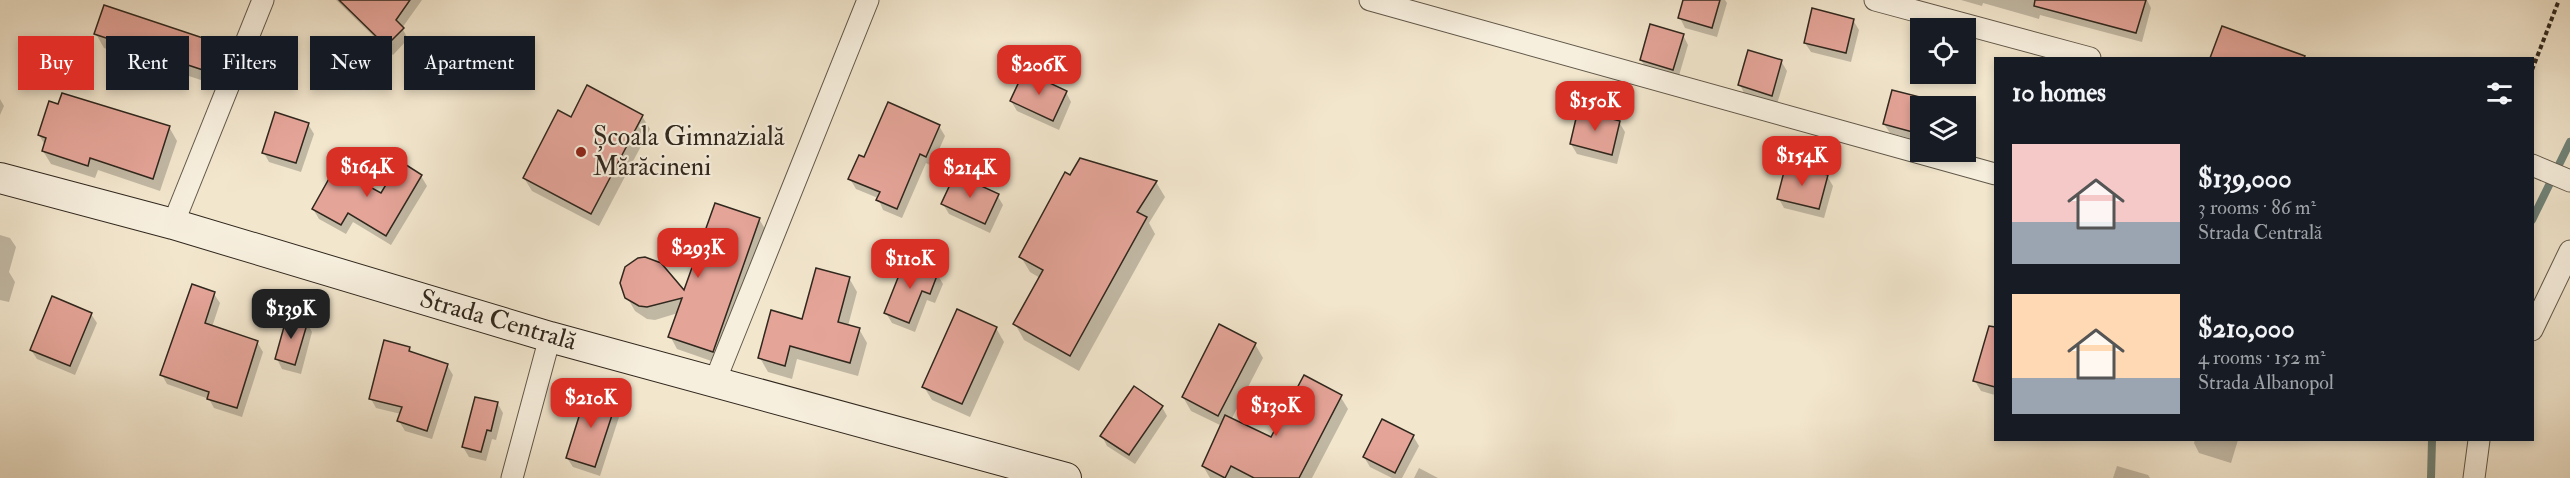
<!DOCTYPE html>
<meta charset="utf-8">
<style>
body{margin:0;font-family:"IM FELL Double Pica",serif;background:#20242c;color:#f1f3f6;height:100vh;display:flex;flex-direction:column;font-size:22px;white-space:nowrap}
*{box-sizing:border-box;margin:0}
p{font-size:20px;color:#9ea1a6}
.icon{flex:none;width:33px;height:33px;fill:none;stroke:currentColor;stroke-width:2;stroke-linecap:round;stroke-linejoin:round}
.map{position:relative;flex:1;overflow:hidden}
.panel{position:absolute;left:1994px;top:57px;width:540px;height:384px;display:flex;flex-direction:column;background:#171b24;border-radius:0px;box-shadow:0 3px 9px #0003}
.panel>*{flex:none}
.guide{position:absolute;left:18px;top:36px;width:570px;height:54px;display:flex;gap:12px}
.fabs{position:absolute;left:1910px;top:18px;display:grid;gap:12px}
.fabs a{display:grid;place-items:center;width:66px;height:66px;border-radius:0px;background:#171b24;box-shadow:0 3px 9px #0003;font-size:30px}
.price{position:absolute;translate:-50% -51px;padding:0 14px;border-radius:12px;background:#d93025;color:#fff;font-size:20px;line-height:39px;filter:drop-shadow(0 2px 3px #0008)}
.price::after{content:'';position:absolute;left:50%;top:36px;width:18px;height:14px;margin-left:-9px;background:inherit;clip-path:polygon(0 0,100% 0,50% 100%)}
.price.selected{background:#222;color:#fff}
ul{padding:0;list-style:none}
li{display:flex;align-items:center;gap:18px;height:150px;padding:0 18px}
li span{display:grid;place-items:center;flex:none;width:168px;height:120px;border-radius:0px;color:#555}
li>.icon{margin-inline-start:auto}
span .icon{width:72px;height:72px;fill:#fffc;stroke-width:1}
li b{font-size:26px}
h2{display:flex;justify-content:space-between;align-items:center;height:72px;padding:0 18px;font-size:26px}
.tag{padding:0 21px;border-radius:0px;background:#171b24;box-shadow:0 3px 9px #0003;font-size:21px;line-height:54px}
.tag.selected{background:#d93025;color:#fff}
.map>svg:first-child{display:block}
.shadow{fill:#0003}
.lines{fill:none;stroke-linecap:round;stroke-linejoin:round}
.stream{stroke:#708379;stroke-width:8}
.building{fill:#e4a498;stroke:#30271d;stroke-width:1.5}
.minor-casing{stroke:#605749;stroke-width:23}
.secondary-casing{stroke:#30271d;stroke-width:32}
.path{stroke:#30271d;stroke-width:4;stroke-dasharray:4.5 3;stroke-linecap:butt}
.minor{stroke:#f7efde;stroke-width:21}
.secondary{stroke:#f7efde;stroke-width:30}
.poi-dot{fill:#8f2418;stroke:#f7efde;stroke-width:2}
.labels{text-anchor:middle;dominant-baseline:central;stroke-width:4.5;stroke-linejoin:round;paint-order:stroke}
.poi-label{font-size:26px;fill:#30271d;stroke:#f7efde;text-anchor:start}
.street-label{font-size:26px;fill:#30271d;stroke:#f7efde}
</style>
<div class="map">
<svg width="2570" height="478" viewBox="0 0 2570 478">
<rect width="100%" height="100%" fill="#f2e6cd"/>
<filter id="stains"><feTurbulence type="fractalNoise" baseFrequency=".00333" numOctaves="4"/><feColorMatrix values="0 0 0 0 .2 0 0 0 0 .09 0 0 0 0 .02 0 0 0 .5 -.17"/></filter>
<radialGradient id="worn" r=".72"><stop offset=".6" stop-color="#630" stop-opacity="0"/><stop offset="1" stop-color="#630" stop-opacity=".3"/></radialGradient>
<g class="shadow">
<path d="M336 0H422L402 28 408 39 393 55Z"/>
<path d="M1685 0H1725L1727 3 1717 37 1685 28 1680 18Z"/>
<path d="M1961 0H2147L2151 8 2142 42 2040 15 2039 19 1983 3 1982 6Z"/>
<path d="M1853 20 1859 30 1851 62 1811 52 1805 43Z"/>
<path d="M2223 28 2281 57V58H2212Z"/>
<path d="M96 34 214 43 222 57 213 84 104 48Z"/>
<path d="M1683 35 1688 45 1678 79 1647 70 1641 60Z"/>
<path d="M1781 61 1787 71 1777 104 1745 95 1740 85Z"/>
<path d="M1893 91 1932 102 1935 106H1920V141L1890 133 1884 124Z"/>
<path d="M1066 92 1071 102 1059 130 1017 111 1011 101Z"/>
<path d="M0 99 4 106 0 115Z"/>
<path d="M642 116 650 129 599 226 532 191 524 178Z"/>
<path d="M1619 122 1625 132 1617 164 1577 154 1571 144Z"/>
<path d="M308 124 314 134 301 172 269 162 264 153Z"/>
<path d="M939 126 945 136 932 166 926 163 902 218 883 210 878 198 856 189 850 179 865 159Z"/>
<path d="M169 127 177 141 160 191 98 170 95 178 51 164 43 151 45 145 39 135Z"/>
<path d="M421 176 427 186 391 245 353 222 346 234 319 219 313 209 381 195Z"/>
<path d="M1827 176 1833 186 1824 218 1784 208 1779 199Z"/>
<path d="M1156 182 1165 197 1149 223 1155 234 1079 371 1024 340 1015 324 1040 278 1030 272 1021 257Z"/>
<path d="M997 195 1003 205 990 233 949 214 943 204Z"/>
<path d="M759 219 767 232 720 364 677 349 670 336 678 313 655 320 647 319 635 311 623 290 685 293Z"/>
<path d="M0 235 10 238 16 247 9 272 15 282 9 302 0 300Z"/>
<path d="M937 274 943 284 935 303 927 300 915 332 892 323 886 313Z"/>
<path d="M849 278 857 292 848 326 859 329 867 343 858 376 797 359 792 379 768 372 760 358Z"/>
<path d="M214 294 220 303 212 327 257 342 263 352 242 417 214 408 209 399 167 384 162 375Z"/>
<path d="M91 314 97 323 75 375 37 359 31 350Z"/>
<path d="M307 323 312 332 301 374 282 369 277 359Z"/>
<path d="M996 328 1004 342 970 417 932 400 924 387Z"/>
<path d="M1255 344 1263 358 1231 420 1272 439 1340 396 1348 409 1312 478H1210L1203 466 1222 426 1191 411 1183 397Z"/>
<path d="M409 348 412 353 447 365 453 375 432 439 405 431 399 421 401 414 376 408 371 399Z"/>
<path d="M1995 350V395L1981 391 1975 381Z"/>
<path d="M616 401 621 411 600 476 573 467 567 458Z"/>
<path d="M498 404 503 413 496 440 492 439 486 461 469 457 463 447Z"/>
<path d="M1162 407 1167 416 1135 464 1107 446 1102 436Z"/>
<path d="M1413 436 1419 446 1402 478H1392L1370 467 1364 457Z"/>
<path d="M2195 440H2238L2231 463 2199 453 2194 443Z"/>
<path d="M2117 466 2148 475 2150 478H2113Z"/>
<path d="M1419 468 1438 478H1414Z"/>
</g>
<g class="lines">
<g class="stream">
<path d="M2532 220 2570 142"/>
<path d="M2431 478 2432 440"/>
</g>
</g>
<g class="building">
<path d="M339 0H410L396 20 404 28 386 46Z"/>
<path d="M1683 0H1720L1712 28 1678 18Z"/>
<path d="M2035 0H2146L2136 33 2034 6Z"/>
<path d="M104 5 215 42 206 71 94 34Z"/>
<path d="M1812 8 1854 19 1846 53 1804 43Z"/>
<path d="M1650 24 1684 34 1673 70 1640 60Z"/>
<path d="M2222 26 2305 56 2304 58H2210Z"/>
<path d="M1748 50 1782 60 1772 96 1738 85Z"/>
<path d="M1024 71 1067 91 1053 121 1010 101Z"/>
<path d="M587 85 643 115 591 214 523 178 558 110 571 117Z"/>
<path d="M1892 90 1920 97V134L1883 124Z"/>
<path d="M62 93 170 126 153 179 90 158 88 166 42 151 46 138 38 135 49 101 58 104Z"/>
<path d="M888 102 940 125 926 157 920 154 897 209 876 200 880 192 848 179 859 155 864 157Z"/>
<path d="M1578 110 1620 121 1612 155 1570 144Z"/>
<path d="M275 112 309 123 296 163 262 153Z"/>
<path d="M1080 158 1157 181 1137 212 1147 217 1070 356 1013 324 1043 270 1019 257 1065 172 1070 175Z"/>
<path d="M400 161 422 175 386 236 348 213 341 225 312 209 335 168 381 193Z"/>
<path d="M1786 164 1828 175 1819 209 1777 199Z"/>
<path d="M955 174 999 194 985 224 941 204Z"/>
<path d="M715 203 760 218 713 352 668 337 682 298 647 307 639 306 625 298 620 283 625 267 638 258 645 257 661 263 684 290Z"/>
<path d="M905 260 938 273 930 294 922 291 909 323 884 313Z"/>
<path d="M816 268 850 277 838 322 860 328 850 363 790 346 785 366 758 358 771 310 802 319Z"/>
<path d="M192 284 215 292 205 323 258 341 237 408 207 399 209 392 160 375Z"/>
<path d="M52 296 92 313 70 366 30 350Z"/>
<path d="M957 309 997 327 962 404 922 387Z"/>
<path d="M287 316 308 321 295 365 275 359Z"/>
<path d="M1219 324 1256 343 1218 416 1182 397Z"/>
<path d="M1989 326 1995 327V387L1973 381Z"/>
<path d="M384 340 410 347 409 351 448 364 427 431 397 421 402 407 369 399Z"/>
<path d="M1304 375 1342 395 1299 478H1254L1231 466 1225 478 1202 466 1225 415 1271 437Z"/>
<path d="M1134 386 1163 406 1129 455 1100 436Z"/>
<path d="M587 391 617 400 595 467 566 458Z"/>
<path d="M475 397 498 402 491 431 487 430 481 452 462 447Z"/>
<path d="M1382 419 1414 435 1395 473 1363 457Z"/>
</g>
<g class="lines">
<g class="minor-casing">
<g id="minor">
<path d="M1370 0 1995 174"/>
<path d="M1875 0 2090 58"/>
<path d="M2532 165 2570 181"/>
<path d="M173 224 263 0"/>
<path d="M2532 330 2570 251"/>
<path d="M715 381 868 0"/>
<path d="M512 478 550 337"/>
<path d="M2474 478 2479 440"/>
</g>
</g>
<g class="secondary-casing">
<path id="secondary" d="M0 178 173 224 550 337 1066 478"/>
</g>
<path class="path" d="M2532 70 2559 0"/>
<use href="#minor" class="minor"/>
<use href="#secondary" class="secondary"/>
</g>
<circle class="poi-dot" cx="581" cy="152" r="6"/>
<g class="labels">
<g class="poi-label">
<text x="593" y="137">Școala Gimnazială<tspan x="593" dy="30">Mărăcineni</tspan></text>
</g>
<g class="street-label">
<text transform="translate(498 320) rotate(16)">Strada Centrală</text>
</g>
</g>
<rect width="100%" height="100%" filter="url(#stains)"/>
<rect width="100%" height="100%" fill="url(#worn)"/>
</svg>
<div class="fabs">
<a><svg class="icon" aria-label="locate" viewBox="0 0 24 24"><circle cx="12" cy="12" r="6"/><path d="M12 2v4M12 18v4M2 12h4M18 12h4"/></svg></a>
<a><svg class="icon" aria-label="layers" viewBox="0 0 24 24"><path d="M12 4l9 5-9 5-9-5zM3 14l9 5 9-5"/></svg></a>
</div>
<b class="price" style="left:1039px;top:96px">$206K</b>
<b class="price" style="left:1595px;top:132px">$150K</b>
<b class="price" style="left:1802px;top:187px">$154K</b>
<b class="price" style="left:367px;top:198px">$164K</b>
<b class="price" style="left:970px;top:199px">$214K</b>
<b class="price" style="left:698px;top:279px">$293K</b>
<b class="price" style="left:910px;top:290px">$110K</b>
<b class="price selected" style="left:291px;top:340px">$139K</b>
<b class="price" style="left:591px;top:429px">$210K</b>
<b class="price" style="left:1276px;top:437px">$130K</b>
<div class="guide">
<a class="tag selected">Buy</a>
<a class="tag">Rent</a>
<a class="tag">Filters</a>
<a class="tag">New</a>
<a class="tag">Apartment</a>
</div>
<section class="panel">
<h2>10 homes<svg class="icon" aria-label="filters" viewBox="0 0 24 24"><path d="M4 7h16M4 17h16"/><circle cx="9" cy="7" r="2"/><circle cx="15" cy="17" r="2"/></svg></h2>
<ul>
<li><span style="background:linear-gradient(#f6c9c9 65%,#9aa5b1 0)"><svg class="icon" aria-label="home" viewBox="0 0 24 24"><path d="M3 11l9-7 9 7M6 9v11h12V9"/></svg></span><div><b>$139,000</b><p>3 rooms · 86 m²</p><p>Strada Centrală</p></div></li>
<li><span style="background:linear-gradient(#ffd9b3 70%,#9aa5b1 0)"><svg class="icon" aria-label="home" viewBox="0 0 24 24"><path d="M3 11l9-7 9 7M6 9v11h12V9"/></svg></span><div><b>$210,000</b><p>4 rooms · 152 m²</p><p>Strada Albanopol</p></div></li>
</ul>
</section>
</div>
